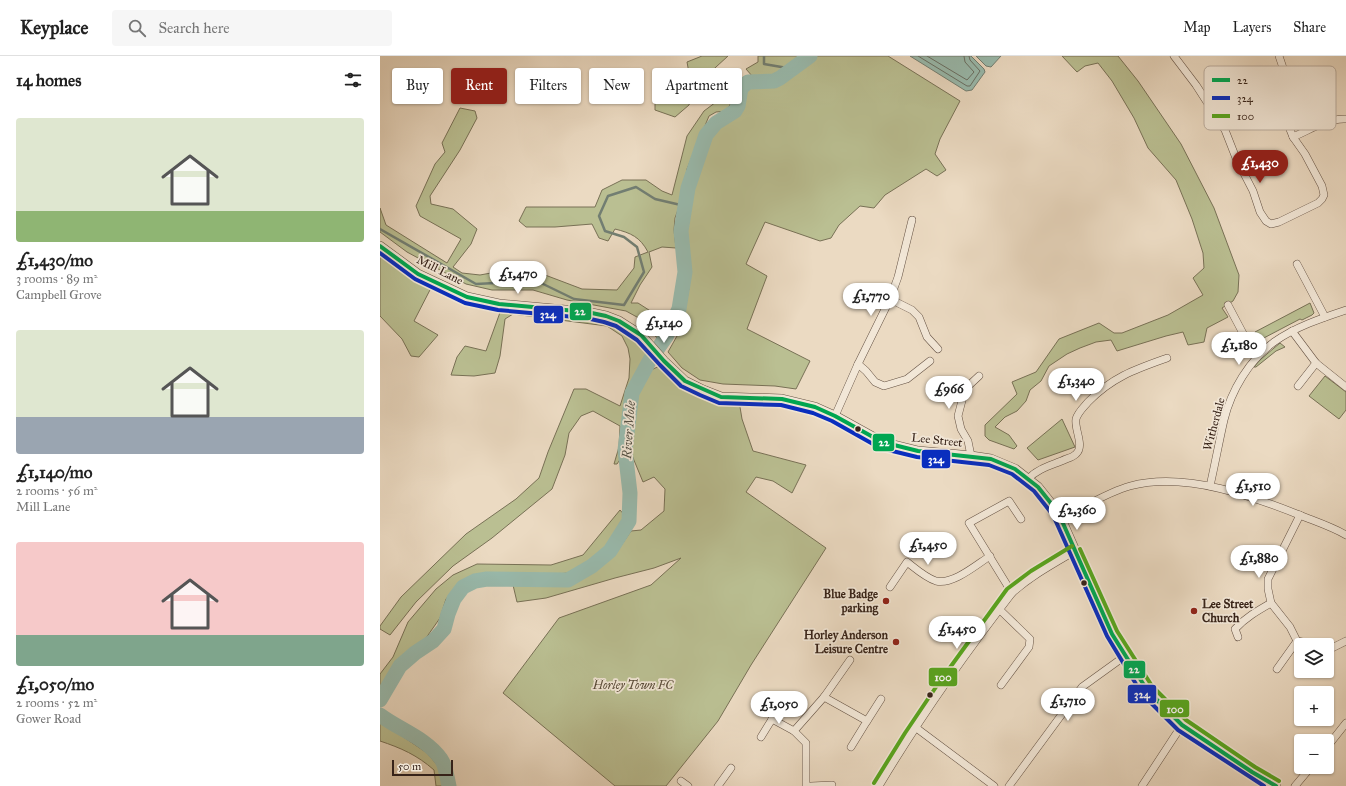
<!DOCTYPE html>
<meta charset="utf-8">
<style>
body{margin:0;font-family:"IM FELL Great Primer",serif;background:#f6f6f6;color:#222;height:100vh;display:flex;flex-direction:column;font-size:15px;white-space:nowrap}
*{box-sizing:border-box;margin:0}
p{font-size:13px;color:#767676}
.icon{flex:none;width:22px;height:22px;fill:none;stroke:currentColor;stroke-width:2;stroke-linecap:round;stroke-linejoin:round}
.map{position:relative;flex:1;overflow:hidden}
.details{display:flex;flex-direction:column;background:#fff;width:380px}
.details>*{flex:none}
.guide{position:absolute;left:12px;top:12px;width:380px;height:36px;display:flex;gap:8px}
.controls{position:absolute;left:914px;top:582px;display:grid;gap:8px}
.controls a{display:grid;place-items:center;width:40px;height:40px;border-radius:4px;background:#fff;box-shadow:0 1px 3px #0004;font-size:20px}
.scale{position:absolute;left:12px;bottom:10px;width:61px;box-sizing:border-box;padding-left:4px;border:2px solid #372319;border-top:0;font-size:11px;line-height:14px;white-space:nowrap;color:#372319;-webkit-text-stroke:3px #f2e7d7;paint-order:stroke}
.price{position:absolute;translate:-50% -34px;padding:0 9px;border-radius:14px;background:#fff;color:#222;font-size:13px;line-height:26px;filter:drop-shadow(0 1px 2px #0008)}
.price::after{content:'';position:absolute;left:50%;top:24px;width:12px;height:9px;margin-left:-6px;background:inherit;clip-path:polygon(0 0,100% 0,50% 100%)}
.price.selected{background:#8f2418;color:#fff}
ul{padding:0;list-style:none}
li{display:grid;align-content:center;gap:8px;height:212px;padding:0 16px}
li span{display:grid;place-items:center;height:124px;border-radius:4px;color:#555}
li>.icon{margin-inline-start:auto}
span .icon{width:72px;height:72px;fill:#fffc;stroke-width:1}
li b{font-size:17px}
h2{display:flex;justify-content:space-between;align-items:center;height:48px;padding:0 16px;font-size:17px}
.tag{padding:0 14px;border-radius:4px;background:#fff;box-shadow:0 1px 3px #0004;font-size:14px;line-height:36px}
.tag.selected{background:#8f2418;color:#fff}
header{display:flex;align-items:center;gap:24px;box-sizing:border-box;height:56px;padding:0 20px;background:#fff;border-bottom:1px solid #e0e0e0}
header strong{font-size:19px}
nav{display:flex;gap:22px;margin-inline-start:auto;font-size:14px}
.search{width:280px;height:36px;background:#f6f6f6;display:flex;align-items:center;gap:10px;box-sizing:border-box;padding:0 14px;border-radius:4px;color:#767676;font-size:15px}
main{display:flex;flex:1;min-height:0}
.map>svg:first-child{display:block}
.green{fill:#babf92;stroke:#787156}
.water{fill:#99bbae;stroke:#727e72}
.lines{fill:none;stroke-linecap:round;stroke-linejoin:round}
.shore{stroke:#686f64;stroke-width:1}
.stream{stroke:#727e72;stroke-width:2.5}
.river{stroke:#99bbae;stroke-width:15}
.minor-casing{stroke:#645143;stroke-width:8}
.tertiary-casing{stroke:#645143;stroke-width:10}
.minor{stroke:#f2e7d7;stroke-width:7}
.tertiary{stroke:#f2e7d7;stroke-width:9}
.bus-1-casing{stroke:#f2e7d7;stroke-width:7}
.bus-2-casing{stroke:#f2e7d7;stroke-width:7}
.bus-3-casing{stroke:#f2e7d7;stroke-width:7}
.bus-1{stroke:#00a651;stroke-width:4}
.bus-2{stroke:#0a2ebe;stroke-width:4}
.bus-3{stroke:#58a51e;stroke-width:4}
.bus-dot{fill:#372319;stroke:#f2e7d7;stroke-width:1.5}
.poi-dot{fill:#8f2418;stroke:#f2e7d7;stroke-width:1.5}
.labels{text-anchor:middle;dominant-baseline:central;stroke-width:3.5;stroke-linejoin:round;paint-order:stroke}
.street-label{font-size:12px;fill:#372319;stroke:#f2e7d7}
.poi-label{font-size:12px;font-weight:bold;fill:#372319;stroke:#f2e7d7;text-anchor:end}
.park-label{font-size:12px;font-style:italic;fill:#584a37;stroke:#f2e7d7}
.water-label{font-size:13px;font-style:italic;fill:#545146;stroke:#f2e7d7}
.key{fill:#f2e7d7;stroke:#baac9e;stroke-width:1}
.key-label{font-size:11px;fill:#372319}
.line-badge{stroke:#f2e7d7;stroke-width:1.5}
.badge-label{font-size:11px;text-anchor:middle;font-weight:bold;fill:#fff}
</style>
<header>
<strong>Keyplace</strong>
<div class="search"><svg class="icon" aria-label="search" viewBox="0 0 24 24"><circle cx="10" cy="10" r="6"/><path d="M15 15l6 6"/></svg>Search here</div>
<nav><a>Map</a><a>Layers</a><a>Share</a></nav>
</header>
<main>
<section class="details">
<h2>14 homes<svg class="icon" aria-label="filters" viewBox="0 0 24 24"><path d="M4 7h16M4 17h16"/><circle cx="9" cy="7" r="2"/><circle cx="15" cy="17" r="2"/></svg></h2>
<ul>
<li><span style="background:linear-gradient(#dfe7d0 75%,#8fb573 0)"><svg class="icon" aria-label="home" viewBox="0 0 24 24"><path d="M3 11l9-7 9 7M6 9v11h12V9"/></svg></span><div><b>£1,430/mo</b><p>3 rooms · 89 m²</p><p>Campbell Grove</p></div></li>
<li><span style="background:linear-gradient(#dfe7d0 70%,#9aa5b1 0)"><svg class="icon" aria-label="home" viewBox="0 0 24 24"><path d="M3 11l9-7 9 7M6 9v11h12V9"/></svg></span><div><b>£1,140/mo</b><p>2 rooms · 56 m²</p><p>Mill Lane</p></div></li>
<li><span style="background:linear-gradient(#f6c9c9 75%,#7fa58c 0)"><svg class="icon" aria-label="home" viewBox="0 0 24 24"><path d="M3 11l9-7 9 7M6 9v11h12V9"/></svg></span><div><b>£1,050/mo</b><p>2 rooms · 52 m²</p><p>Gower Road</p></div></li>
</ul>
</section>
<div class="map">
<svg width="966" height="730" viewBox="0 0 966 730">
<rect width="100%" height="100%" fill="#ebdac2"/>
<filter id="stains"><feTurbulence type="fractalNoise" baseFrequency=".005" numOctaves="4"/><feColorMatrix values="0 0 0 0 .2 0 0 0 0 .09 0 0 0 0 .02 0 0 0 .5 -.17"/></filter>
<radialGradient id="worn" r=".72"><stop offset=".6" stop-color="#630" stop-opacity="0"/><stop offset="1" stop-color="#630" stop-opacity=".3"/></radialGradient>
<g class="green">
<path d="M322 0H348L324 22 309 17 307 6Z"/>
<path d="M378 0H422L392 20 373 21 366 13 378 6Z"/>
<path d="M436 0H508L580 45 560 83 555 98 566 114 557 120 546 113 505 139 494 152 480 150 459 169 451 182 440 185 385 166 366 208 387 220 367 273 430 305 416 333 395 330 343 328 320 324 302 312 288 296 297 280 304 258 309 232V208L304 183 308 168 312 138 318 113 328 80 341 67 355 59 361 51 366 33 374 30 392 29 404 24Z"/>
<path d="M682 0H738L758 25 801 88 834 152 859 219 858 236 853 245 842 252 848 261 827 272 824 286 808 289 803 276 786 280 737 295 731 284 716 286 700 292 687 298 669 310 661 325 650 334 646 345 637 355 625 361 615 371 629 379 637 390 634 393 609 384 605 380V369L637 338 632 326 656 316 679 283 719 267 734 277H742L788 259 823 239 813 222 824 212 823 197 812 163 796 124 768 92 754 62 732 25 718 7 705 10 697 16Z"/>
<path d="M282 32 312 39 309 49 295 61 275 54V40Z"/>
<path d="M348 32 355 38 347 55 336 56 329 60 307 113 302 143 295 162 294 174 296 192 282 191 269 196 272 211 260 229 251 247H258L272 256 266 266 246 255 187 244 153 234H112L86 228 27 196 0 176V152L6 169 67 207 81 183 40 160 36 150 55 108 65 96 62 87 80 52 95 55 97 62 80 94 50 140 51 148 73 153 97 173 91 188 73 211 82 217 100 219 144 211 202 233 237 234 254 212 255 201 268 196C260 181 251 177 235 173L228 185 219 182 212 168 175 171H146L139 165 146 151H215L222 134 242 124H266L282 135 292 139 307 80 324 55 336 46Z"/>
<path d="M917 48 919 69 933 68 920 75 915 73 912 66Z"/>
<path d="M0 196C16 209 33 220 52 230L34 265 58 279 39 301 31 300 22 283 0 260Z"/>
<path d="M930 247 934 257 932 259 922 264 920 263 880 284 875 276Z"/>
<path d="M122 251 174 255 230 263 264 286 269 294 254 326 246 352 241 402 237 408H234L239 391 240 370 213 355 201 360 189 377 185 399 172 433 112 482 73 510 36 546 10 579 0 573V570L21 541 86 478 136 443 159 422 168 396 194 333H206L240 350 249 322 250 303 248 292 242 280 227 270 133 258 125 263 120 300 115 317 94 320 71 319 77 301 85 290 106 295Z"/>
<path d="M290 256H292L289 267 279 284 268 272 274 266 279 269 285 264Z"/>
<path d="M900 287 905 291 896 295 876 311H874L881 303Z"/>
<path d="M286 307 305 334 327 341 359 345 362 363 373 395 426 409 412 437 393 425 376 421 366 436 446 492 371 609 338 665 286 730H235L123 637 179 562 271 529 301 502 274 512 235 522 166 542 137 546 133 529H169L193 526 234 500 251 475 261 474 284 455 285 433 274 421 263 426 251 397 255 344 271 314Z"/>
<path d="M945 320 966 336V354L959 363 929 340Z"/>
<path d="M682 363 695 391 658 404 647 392Z"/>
<path d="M240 454 247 462 233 485 215 503 189 517 136 521 100 520 81 526 66 543 60 562 46 582 19 604 0 632V618L13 601 28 566 56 533 73 519 97 508 171 509 203 499Z"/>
<path d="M0 665 47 697 58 710 63 730H56L54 714C37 699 21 692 0 685Z"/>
</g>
<g class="water">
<path d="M530 0H591L604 13 605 16 592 34 586 35Z"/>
<path d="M596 0H621L611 11 606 10Z"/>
</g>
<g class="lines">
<g class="shore">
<path d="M538 0 587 30H590L600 15 590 4 589 0"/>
<path d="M547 0 587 24 594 16 585 6 584 0"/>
</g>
<g class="stream">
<path d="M384 0V8L413 13"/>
<path d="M0 173 96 228 157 225 194 243 244 249 264 216 257 191 244 181 225 175 219 160 228 140 256 131 275 143 305 150"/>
</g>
<g class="river">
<path d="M0 644 20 610 35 597 53 585 64 573 68 558 74 543 83 531 95 525 107 523 188 524 212 510 230 495 249 465 250 437 245 394 252 337 271 302 286 281 299 253 305 216 301 175 308 132 326 79 336 67 355 55 358 50 361 32 368 26 394 25 400 22 430 0"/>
<path d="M0 659C20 674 46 682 61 703 66 710 67 722 69 730"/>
</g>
<g class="minor-casing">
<g id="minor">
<path d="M794 0 816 29 845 74 856 102 873 135 880 156 886 165 891 168 899 166 938 147 942 143 944 139 942 130 925 98 913 81 909 71V61L913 46V41L899 0"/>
<path d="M913 81C930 74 947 62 966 63"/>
<path d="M917 208 945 261"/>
<path d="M510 243 532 254 539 261 547 281 558 293"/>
<path d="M848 249 876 302"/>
<path d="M912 275 936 307 966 331"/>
<path d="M478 308 486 315 495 326 504 330 527 323 550 305"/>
<path d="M918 330 936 307"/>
<path d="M455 360 478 308 510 243 518 221 532 164"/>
<path d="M591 400 588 385 581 373 578 360 585 333 599 320"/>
<path d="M648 423C658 412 673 409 686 403 689 402 693 401 696 398 705 390 694 373 696 363 698 356 704 351 708 346 732 321 756 313 787 302"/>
<path d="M830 430C835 408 839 386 844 364 851 335 869 304 894 286 915 271 942 262 966 254"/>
<path d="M681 462C704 452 725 437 750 430 806 415 875 441 927 462 940 467 954 472 966 479"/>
<path d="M510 531 527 506C536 513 546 522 556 525 573 529 596 509 610 500"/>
<path d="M632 537 589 467 629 445 641 463"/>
<path d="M619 553 650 583 649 591 621 629"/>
<path d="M858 581 855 573C865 562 877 555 891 547"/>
<path d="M917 585 910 571 891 547 888 533V523L920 459"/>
<path d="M917 585 938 589"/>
<path d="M947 593H950L966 585"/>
<path d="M897 613 917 585"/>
<path d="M444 641 487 665 471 691"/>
<path d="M392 663 414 675"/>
<path d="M487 665 501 643"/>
<path d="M535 671 614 730"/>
<path d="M381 681 402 647"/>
<path d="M947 691 966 667"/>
<path d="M301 725 308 730"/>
<path d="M338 730 351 712"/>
<path d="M426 730V687L414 675 444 641 470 604"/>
<path d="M431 730 452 729"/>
<path d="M499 730C539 663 584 599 632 537 651 520 673 508 695 495"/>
<path d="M629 730 702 631 745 600"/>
<path d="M762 730 802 669"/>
<path d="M915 730 931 711"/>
</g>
</g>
<g class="tertiary-casing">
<path id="tertiary" d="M0 190 38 218 87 241 119 248 207 256 226 260 239 265 261 279 284 305 305 325 323 334 341 341 402 343 435 351 455 360 502 386 538 395 591 400 611 403 635 413 658 431 678 456 732 578 767 634 802 669 872 716 896 730"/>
</g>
<use href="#minor" class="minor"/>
<use href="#tertiary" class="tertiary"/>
<g class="bus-1-casing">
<path id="bus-1" d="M0 190 38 218 87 241 119 248 207 256 226 260 239 265 261 279 284 305 305 325 341 341 402 343 435 351 455 360 502 386 538 395 611 403 635 413 658 431 678 456 732 578 767 634 802 669 872 716 896 730"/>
</g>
<g class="bus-2-casing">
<path id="bus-2" d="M0 197 35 223 85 247 118 254 206 262 224 266 236 270 257 284 280 309 301 330 320 339 339 347 401 349 433 357 452 365 500 392 537 401 609 409 632 418 654 435 673 459 727 580 762 638 798 674 884 730"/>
</g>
<g class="bus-3-casing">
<g id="bus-3">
<path d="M700 493 737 575 772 630 806 664 875 711 899 725"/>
<path d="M494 727 525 677 558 628 627 533 651 515 692 490"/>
</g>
</g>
<use href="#bus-1" class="bus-1"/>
<use href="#bus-2" class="bus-2"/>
<use href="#bus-3" class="bus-3"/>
</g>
<g class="bus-dot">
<circle cx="478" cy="373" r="3.5"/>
<circle cx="704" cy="527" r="3.5"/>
<circle cx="550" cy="639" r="3.5"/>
</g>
<g class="poi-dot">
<circle cx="506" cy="545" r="4"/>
<circle cx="814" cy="555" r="4"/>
<circle cx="516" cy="586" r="4"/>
</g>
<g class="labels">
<g class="street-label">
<text transform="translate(60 214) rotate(27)">Mill Lane</text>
<text transform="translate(834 368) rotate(-75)">Witherdale</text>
<text transform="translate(557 384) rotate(6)">Lee Street</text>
</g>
<g class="poi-label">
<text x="498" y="538">Blue Badge<tspan x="498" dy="14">parking</tspan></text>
<text x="822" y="548" text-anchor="start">Lee Street<tspan x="822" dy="14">Church</tspan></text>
<text x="508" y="579">Horley Anderson<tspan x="508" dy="14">Leisure Centre</tspan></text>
</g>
<g class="park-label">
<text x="253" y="629">Horley Town FC</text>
</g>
<g class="water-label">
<text transform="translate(249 374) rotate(-86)">River Mole</text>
</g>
</g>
<rect x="824" y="10" width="132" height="64" rx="6" class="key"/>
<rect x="832" y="22" width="18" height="4" fill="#00a651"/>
<rect x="832" y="40" width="18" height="4" fill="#0a2ebe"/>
<rect x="832" y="58" width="18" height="4" fill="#58a51e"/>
<g class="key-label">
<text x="857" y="28">22</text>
<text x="857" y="46">324</text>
<text x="857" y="64">100</text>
</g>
<g class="line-badge">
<rect x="189" y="246" width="23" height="19" rx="4" fill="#00a651"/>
<rect x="153" y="249" width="31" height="19" rx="4" fill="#0a2ebe"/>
<rect x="492" y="377" width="23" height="19" rx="4" fill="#00a651"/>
<rect x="541" y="393" width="30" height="20" rx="4" fill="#0a2ebe"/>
<rect x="743" y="604" width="23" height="19" rx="4" fill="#00a651"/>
<rect x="548" y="611" width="30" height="20" rx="4" fill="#58a51e"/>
<rect x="747" y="628" width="30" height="20" rx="4" fill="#0a2ebe"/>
<rect x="779" y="643" width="31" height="19" rx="4" fill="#58a51e"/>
</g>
<g class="badge-label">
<text x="200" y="259">22</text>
<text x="168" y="262">324</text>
<text x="504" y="390">22</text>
<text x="556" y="407">324</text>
<text x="754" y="617">22</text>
<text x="563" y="625">100</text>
<text x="762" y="642">324</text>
<text x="795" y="657">100</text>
</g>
<rect width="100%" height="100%" filter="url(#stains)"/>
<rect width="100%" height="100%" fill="url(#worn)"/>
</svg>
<div class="controls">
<a><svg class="icon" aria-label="layers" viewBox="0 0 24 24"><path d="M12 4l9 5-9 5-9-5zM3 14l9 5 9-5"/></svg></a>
<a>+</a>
<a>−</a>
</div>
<div class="scale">50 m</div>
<b class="price selected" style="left:880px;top:128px">£1,430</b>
<b class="price" style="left:138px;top:239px">£1,470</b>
<b class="price" style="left:491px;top:261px">£1,770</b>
<b class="price" style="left:284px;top:288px">£1,140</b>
<b class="price" style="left:859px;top:310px">£1,180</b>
<b class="price" style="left:696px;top:346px">£1,340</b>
<b class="price" style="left:569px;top:354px">£966</b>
<b class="price" style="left:873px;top:451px">£1,510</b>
<b class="price" style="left:697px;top:475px">£2,360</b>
<b class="price" style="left:548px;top:510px">£1,450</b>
<b class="price" style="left:879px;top:523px">£1,880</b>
<b class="price" style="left:577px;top:594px">£1,450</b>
<b class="price" style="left:688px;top:666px">£1,710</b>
<b class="price" style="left:399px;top:669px">£1,050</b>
<div class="guide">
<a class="tag">Buy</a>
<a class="tag selected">Rent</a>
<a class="tag">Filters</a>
<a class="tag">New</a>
<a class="tag">Apartment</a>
</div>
</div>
</main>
